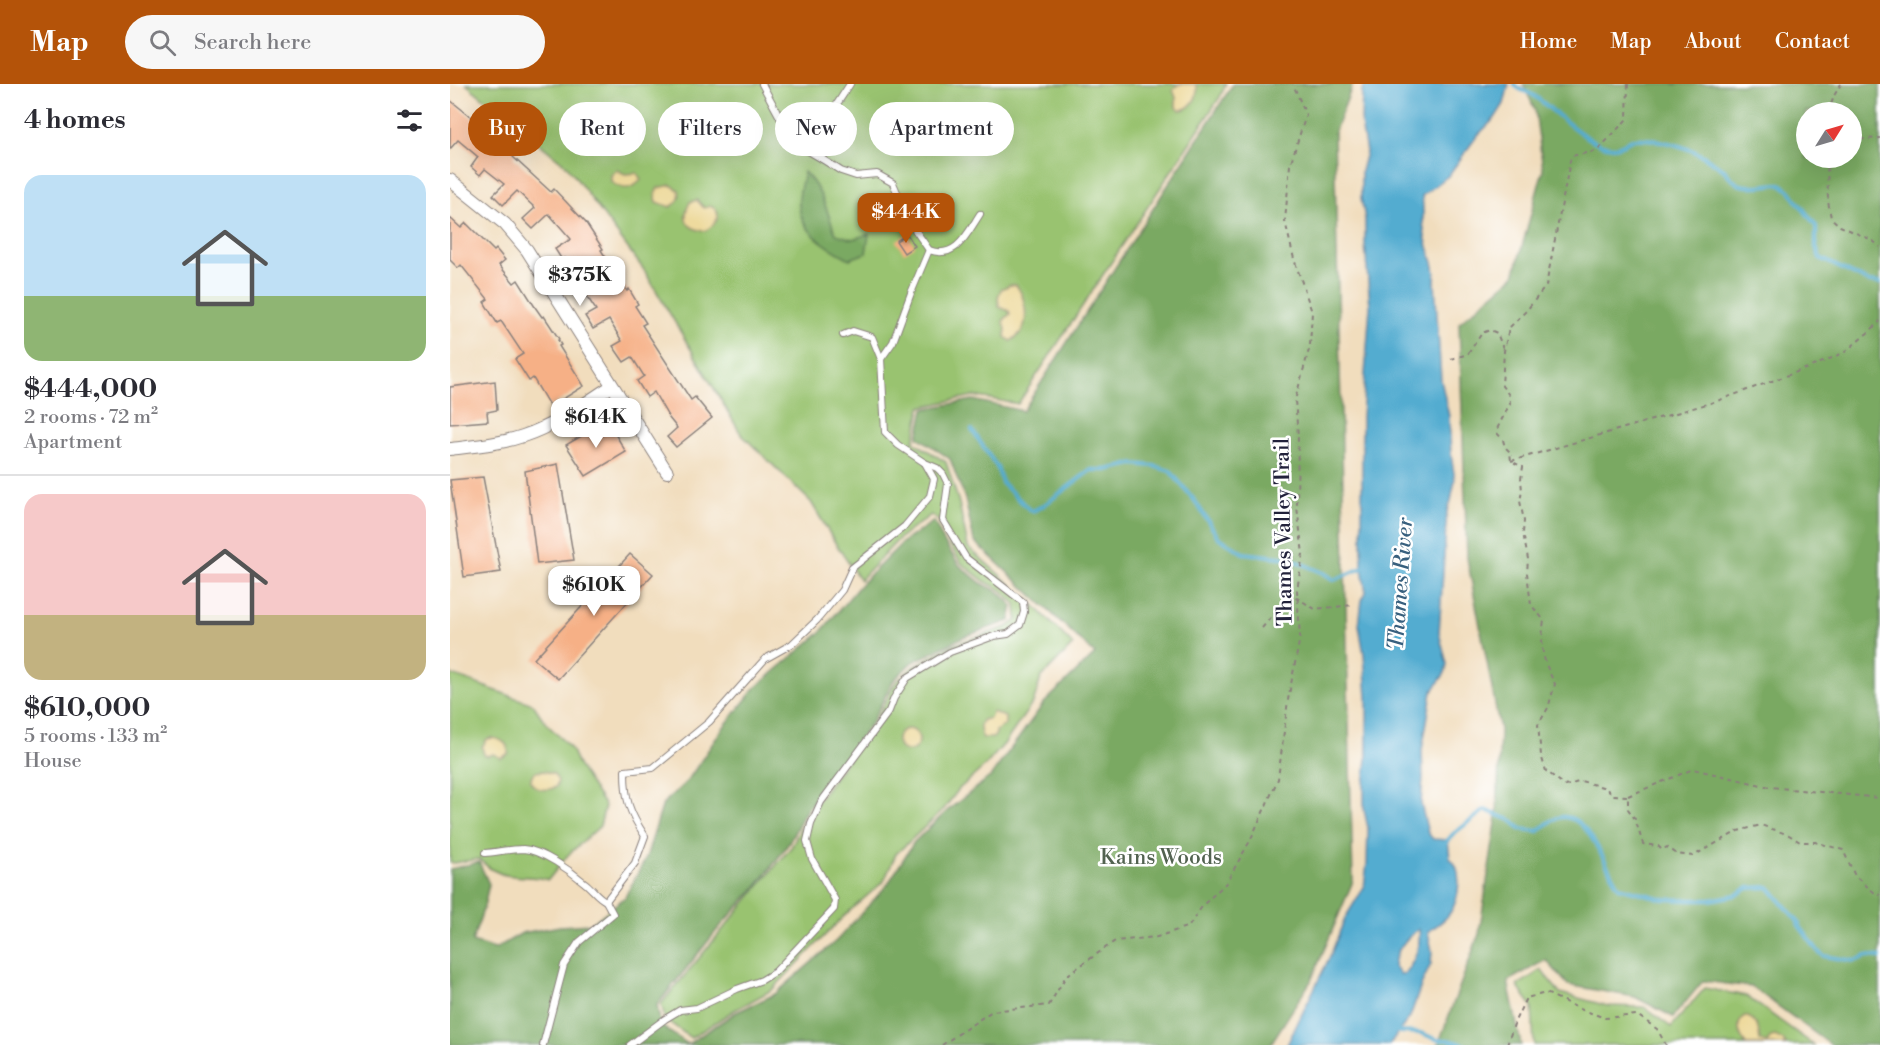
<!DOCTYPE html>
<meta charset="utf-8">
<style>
body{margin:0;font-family:"Libre Bodoni",serif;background:#f7f7f7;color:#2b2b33;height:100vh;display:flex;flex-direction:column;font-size:22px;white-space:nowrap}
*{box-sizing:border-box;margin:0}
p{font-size:20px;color:#7c7c81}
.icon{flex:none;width:33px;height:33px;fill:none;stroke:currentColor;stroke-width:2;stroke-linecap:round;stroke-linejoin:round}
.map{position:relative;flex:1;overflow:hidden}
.details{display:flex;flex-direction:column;background:#fff;width:450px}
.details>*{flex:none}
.hud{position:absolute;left:18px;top:18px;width:570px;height:54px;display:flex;gap:12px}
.needle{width:39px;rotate:53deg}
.buttons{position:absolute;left:1346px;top:18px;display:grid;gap:12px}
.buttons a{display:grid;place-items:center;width:66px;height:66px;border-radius:50%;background:#fff;box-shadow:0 6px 24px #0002;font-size:30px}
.price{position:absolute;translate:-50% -51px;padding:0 14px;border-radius:12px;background:#fff;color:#222;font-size:20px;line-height:39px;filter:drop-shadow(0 2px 3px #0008)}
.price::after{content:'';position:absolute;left:50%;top:36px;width:18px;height:14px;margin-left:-9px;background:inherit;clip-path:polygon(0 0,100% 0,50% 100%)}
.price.active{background:#b45309;color:#fff}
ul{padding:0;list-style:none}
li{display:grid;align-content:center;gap:12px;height:318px;padding:0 24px}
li+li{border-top:2px solid #e1e1e2}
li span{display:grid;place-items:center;height:186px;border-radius:18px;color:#555}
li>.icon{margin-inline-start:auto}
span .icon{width:108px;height:108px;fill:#fffc;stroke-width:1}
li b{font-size:26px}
h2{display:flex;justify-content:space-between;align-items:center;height:72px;padding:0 24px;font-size:26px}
.tag{padding:0 21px;border-radius:27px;background:#fff;box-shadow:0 6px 24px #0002;font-size:21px;line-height:54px}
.tag.active{background:#b45309;color:#fff}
header{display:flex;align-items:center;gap:36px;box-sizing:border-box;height:84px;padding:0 30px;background:#b45309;color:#fff}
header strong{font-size:28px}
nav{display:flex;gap:33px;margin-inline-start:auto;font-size:21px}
.search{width:420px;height:54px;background:#f7f7f7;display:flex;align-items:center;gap:15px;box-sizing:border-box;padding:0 21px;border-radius:33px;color:#7c7c81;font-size:22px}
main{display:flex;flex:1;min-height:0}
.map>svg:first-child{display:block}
.green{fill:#99c370;stroke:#5e7256;stroke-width:1.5}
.forest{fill:#7aa962;stroke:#4e664e;stroke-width:1.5;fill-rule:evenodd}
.sand{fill:#eeda9e;stroke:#887e6c;stroke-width:1.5}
.water{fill:#53acd0;stroke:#3a6786;stroke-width:1.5;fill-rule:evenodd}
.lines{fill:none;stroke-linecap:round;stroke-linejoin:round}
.stream{stroke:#53acd0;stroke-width:4}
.building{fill:#f6b086}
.service-casing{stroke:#8a807c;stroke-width:8}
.minor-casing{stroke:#8a807c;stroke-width:14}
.path{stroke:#8a807c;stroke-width:2;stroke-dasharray:4.5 4.5;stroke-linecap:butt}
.service{stroke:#fff;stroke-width:6}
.minor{stroke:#fff;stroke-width:12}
.labels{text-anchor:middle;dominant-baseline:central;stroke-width:5;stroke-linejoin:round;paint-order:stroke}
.street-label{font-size:21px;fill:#22223b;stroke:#fff}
.park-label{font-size:21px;fill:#526250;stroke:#fff}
.water-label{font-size:22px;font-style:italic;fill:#38607e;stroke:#fff}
</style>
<header>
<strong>Map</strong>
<div class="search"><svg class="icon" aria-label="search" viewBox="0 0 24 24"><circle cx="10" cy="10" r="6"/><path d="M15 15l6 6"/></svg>Search here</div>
<nav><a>Home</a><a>Map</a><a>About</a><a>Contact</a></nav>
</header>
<main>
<section class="details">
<h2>4 homes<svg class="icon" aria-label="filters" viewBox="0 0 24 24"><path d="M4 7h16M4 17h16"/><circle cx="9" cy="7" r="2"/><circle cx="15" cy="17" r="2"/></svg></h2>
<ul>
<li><span style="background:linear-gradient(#bfe0f5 65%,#8fb573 0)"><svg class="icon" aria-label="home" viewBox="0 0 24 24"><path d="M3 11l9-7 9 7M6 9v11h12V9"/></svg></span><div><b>$444,000</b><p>2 rooms · 72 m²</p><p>Apartment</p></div></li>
<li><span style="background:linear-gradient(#f6c9c9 65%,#c2b280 0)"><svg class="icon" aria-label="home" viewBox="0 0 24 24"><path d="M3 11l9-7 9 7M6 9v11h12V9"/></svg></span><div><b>$610,000</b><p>5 rooms · 133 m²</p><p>House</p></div></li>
</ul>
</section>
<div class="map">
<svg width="1430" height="961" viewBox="0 0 1430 961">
<rect width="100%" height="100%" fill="#fff"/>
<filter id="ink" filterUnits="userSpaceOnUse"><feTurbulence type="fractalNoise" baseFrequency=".0167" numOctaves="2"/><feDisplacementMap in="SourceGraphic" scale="12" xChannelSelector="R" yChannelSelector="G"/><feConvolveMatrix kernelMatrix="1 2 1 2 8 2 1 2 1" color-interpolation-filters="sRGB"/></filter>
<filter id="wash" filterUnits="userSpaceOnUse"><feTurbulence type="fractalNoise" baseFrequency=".008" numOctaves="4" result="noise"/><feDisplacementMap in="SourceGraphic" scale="24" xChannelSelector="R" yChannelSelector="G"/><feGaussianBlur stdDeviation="1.35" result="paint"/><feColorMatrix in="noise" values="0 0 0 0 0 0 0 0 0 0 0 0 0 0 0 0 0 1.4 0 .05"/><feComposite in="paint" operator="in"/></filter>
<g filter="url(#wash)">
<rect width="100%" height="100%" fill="#f1ddbd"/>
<g class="green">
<path d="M16 0H776L770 13 568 320 523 312 471 323 464 358 496 378 509 419 518 463 586 523 623 561 591 594 584 617 555 659 535 682 509 705 494 725 446 770 434 797 394 832 322 906 283 927 241 954 215 935 211 920 342 762 357 731 424 640 445 599 464 582 502 561 557 543 567 536 566 520 551 506 534 497 511 479 497 456 488 436 481 431 450 454 410 496 386 460 361 418 291 350 194 186 117 82Z"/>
<path d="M0 588 2 591 83 620 95 638 121 665 129 683 155 722 150 742 118 771 98 796C81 790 61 796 45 787 39 785 34 779 29 775L4 779 0 778Z"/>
<path d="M1091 886 1110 909 1158 922 1194 923 1221 943 1255 904 1296 912 1364 961H1084L1082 922 1067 902Z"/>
</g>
<g class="forest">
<path d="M783 0H903L884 49 903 797 861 897 820 961H0V785L29 778 39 800 34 823 22 858 45 865 72 849 110 842 141 840 175 813 196 774 213 720 238 696 273 644 305 604 370 549 410 501 454 457 484 437 494 458 509 481 531 499 549 508 563 522 560 537 513 553 461 579 443 597 422 638 355 728 339 759 308 801 267 846 207 921 211 942 238 960 285 929 325 910 387 856 438 800 464 758 498 726 541 692 594 619 645 570 524 457 515 415 500 375 468 353 474 325 523 316 573 327Z"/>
<path d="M1073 0H1430V961H1381L1302 903 1253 897 1223 933 1185 913 1118 901 1096 876 1058 897 1071 961H988L1029 850 1047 732 1050 646 1017 474 1009 239 1064 192 1093 86 1085 26ZM1356 28H1401V74H1356Z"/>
<path d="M354 88C373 106 376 127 386 150L402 155 419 150 416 169 400 175C377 163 348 147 349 117 349 107 352 97 354 88Z"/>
</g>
<g class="sand">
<path d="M729 0H746C750 11 742 25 730 26L726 23V14L723 6Z"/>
<path d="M167 86 175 90 187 89 191 96C181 107 172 106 161 98V91Z"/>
<path d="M221 101 229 106C231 114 227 120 220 123L207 118 205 110 208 104Z"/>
<path d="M247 116 254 124 261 122C275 130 265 141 255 147 236 145 231 135 240 118Z"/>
<path d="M560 201H566C575 212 579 234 572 247 569 251 565 254 561 257L555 253 556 245 553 237 560 230 559 227 549 223 548 213 551 205Z"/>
<path d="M543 628 555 633V641L546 647V650L543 654H533C530 650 528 639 533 636 535 635 538 635 540 634Z"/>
<circle cx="458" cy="656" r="11"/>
<path d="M42 654C51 655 60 660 58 670L51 674 43 670 38 672 34 671 32 663 37 655Z"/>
<path d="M94 687 104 690 108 697 106 703C97 707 86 707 81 698 80 689 86 687 94 687Z"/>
<path d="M1294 932C1307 934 1309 945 1310 957L1317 959 1321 953 1325 952 1333 956 1336 961H1296C1290 951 1284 942 1294 932Z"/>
</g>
<path class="water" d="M914 0H1059L1054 20 1045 34 1027 52 998 92 972 112C974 124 972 135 974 146 976 164 987 179 985 198L991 296 999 332 1001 370 1005 396 1001 417 997 427 989 549 997 580 995 589 982 608 972 666 973 694 971 720 978 749 983 755 998 756 1000 774C1014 785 1009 816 1000 829 995 837 985 842 978 848L982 867 981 880 972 899 960 933 939 961H837L881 870 895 834 914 803 917 779 918 744 914 726V700L917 675V614L914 571 909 541 912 516 916 508 912 484V332L920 222 915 160V135L911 114V87L916 68 911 40 912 7ZM969 845C971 860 965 877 955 890L951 891 944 881C945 867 957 853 969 845Z"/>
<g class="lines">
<g class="stream">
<path d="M1064 0C1069 7 1076 7 1083 11 1104 26 1138 62 1163 63 1172 63 1177 57 1184 55 1198 53 1226 60 1238 65 1251 69 1263 78 1274 86 1279 91 1284 99 1291 101 1305 105 1317 100 1331 100L1339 106 1366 142V163L1370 174 1419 198 1430 199"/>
<path d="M522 346 547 383 552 399 580 426 583 427 594 421 641 386H656L683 380 704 382 720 387 745 417 768 453 793 469 838 474 874 489 884 496 912 484 916 481"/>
<path d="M996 758 1003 750 1035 726 1063 737 1071 745 1088 747C1095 742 1102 734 1112 733 1139 730 1156 785 1169 803L1213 815 1243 816H1260L1286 811 1298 804 1319 803 1350 840H1348L1368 867 1374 872 1405 877 1416 872 1430 873"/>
<path d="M948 946 950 948 971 949 988 956H998L1015 961"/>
</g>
</g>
<g id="blocks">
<g class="building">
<path d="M0 16 45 52 48 49 69 66 63 73 101 108 104 105 136 139 153 165 151 166 177 207 179 205 188 220 185 222 196 239 192 241 241 316 245 313 262 334 226 363 217 353 227 344 219 334 204 308 197 313 187 297 194 292 182 273 174 278 163 262 172 257 159 236 143 245 135 232 146 226 134 208 130 210 122 199 128 195 115 174 112 176 105 165 121 155 99 130 83 145 73 135 85 124 67 107 53 121 43 111 54 100 35 85 30 91 21 83 28 73 8 56 0 65Z"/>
<path d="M0 134 11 144 16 139 44 167 46 165 55 176 49 181 64 199 68 196 85 223 92 233 94 232 109 255 108 256 111 261 109 262 134 302 100 323 83 294 79 297 65 275 73 270 51 237 47 239 34 218 38 215 11 181 8 184 0 176Z"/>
<path d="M457 150 465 162 454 169 446 157Z"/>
<path d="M45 297 47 326 37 328 38 337 0 340V303Z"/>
<path d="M150 341 153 348 161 343 176 368 136 392 116 361Z"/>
<path d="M108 380 124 476 87 480 75 387Z"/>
<path d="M33 393 51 488 14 493 0 396Z"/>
<path d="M180 470 203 490 108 595 84 575Z"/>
</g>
</g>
</g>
<g filter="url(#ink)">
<use href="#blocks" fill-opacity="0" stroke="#8a807c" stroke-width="1.5"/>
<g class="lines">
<g class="service-casing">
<g id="service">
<path d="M312 0 339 50 355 65 372 75"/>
<path d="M400 0 387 20 369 57 372 75 391 87 406 92 427 90 443 99 461 140 479 166"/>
<path d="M431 275 443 258 461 209 479 166C506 176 517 150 530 130"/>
<path d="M35 769C47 768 61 765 73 765 92 766 121 787 135 799 143 805 147 813 156 817L185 779 195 752C179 728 175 716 175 687L203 684 259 638 315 575 342 560 367 536 392 506 402 484 455 442 480 412 484 395 475 379 448 361 435 348 431 275 422 253 403 247 393 251"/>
<path d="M93 961 114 881 129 858 163 830 156 817"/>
<path d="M180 961 215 935 230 926 247 924 287 905 312 896 325 888 384 825 385 816 362 775 357 757 361 740 371 718 439 627 444 614 457 594 500 568 544 552 558 550 570 541 574 528 573 518 516 474 493 436 498 400 493 390 487 384 475 379"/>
</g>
</g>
<g class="minor-casing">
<g id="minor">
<path d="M0 96 55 140 77 166 217 388"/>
<path d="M0 365C24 362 50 360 73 352 106 341 134 320 162 302"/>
</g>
</g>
<g class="path">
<path d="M1178 0 1177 35 1147 67 1121 72 1096 202 1077 226 1059 244 1054 267 1052 302 1059 311 1060 319 1047 345V349L1053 356 1055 363 1060 368 1061 377 1073 383 1071 395 1072 407 1070 417 1074 437 1073 449 1078 475 1077 489 1081 521 1094 536C1090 566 1092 574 1105 600L1098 624 1088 641 1091 671 1096 687 1116 702 1131 697 1156 704 1162 711 1178 712V725L1185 735 1193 760 1208 762 1212 766 1217 763 1227 770 1243 772 1288 747 1311 741 1339 751 1350 758H1365L1393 766 1405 792 1426 810 1430 811"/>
<path d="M1378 28 1385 10 1391 0"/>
<path d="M1401 56 1430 54"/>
<path d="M1377 74 1378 117 1381 134 1390 142 1422 156 1430 163"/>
<path d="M1001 275 1018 270 1032 249 1040 246 1047 249 1054 267"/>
<path d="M1061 377 1267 317 1366 281 1395 268 1420 247 1430 237"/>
<path d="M812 544 828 525 847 514 865 525 903 521"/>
<path d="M1178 712 1243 685 1320 703 1430 714"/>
<path d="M492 961 542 927 599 921 616 892 665 857 707 853 739 842 753 821 776 799 800 757 828 695 838 616 850 553 847 506 853 470 847 423 848 352 845 316 860 262 862 228 844 175 835 137 840 81 856 31 843 0"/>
<path d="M1057 961 1065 937 1076 914 1096 909 1130 925 1155 934 1187 931 1207 945 1216 961"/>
</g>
<use href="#service" class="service"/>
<use href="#minor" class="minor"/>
</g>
</g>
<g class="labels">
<g class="street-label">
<text transform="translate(834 448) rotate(-91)">Thames Valley Trail</text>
</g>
<g class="park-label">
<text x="711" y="774">Kains Woods</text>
</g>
<g class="water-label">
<text transform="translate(951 500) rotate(-86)">Thames River</text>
</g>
</g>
</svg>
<div class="buttons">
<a><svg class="needle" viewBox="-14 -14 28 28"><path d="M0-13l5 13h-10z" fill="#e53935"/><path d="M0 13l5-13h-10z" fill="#7c7c81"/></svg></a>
</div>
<b class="price active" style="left:456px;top:160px">$444K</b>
<b class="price" style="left:130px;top:223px">$375K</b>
<b class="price" style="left:146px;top:365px">$614K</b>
<b class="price" style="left:144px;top:533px">$610K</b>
<div class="hud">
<a class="tag active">Buy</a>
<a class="tag">Rent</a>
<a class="tag">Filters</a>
<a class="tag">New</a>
<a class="tag">Apartment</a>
</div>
</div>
</main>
